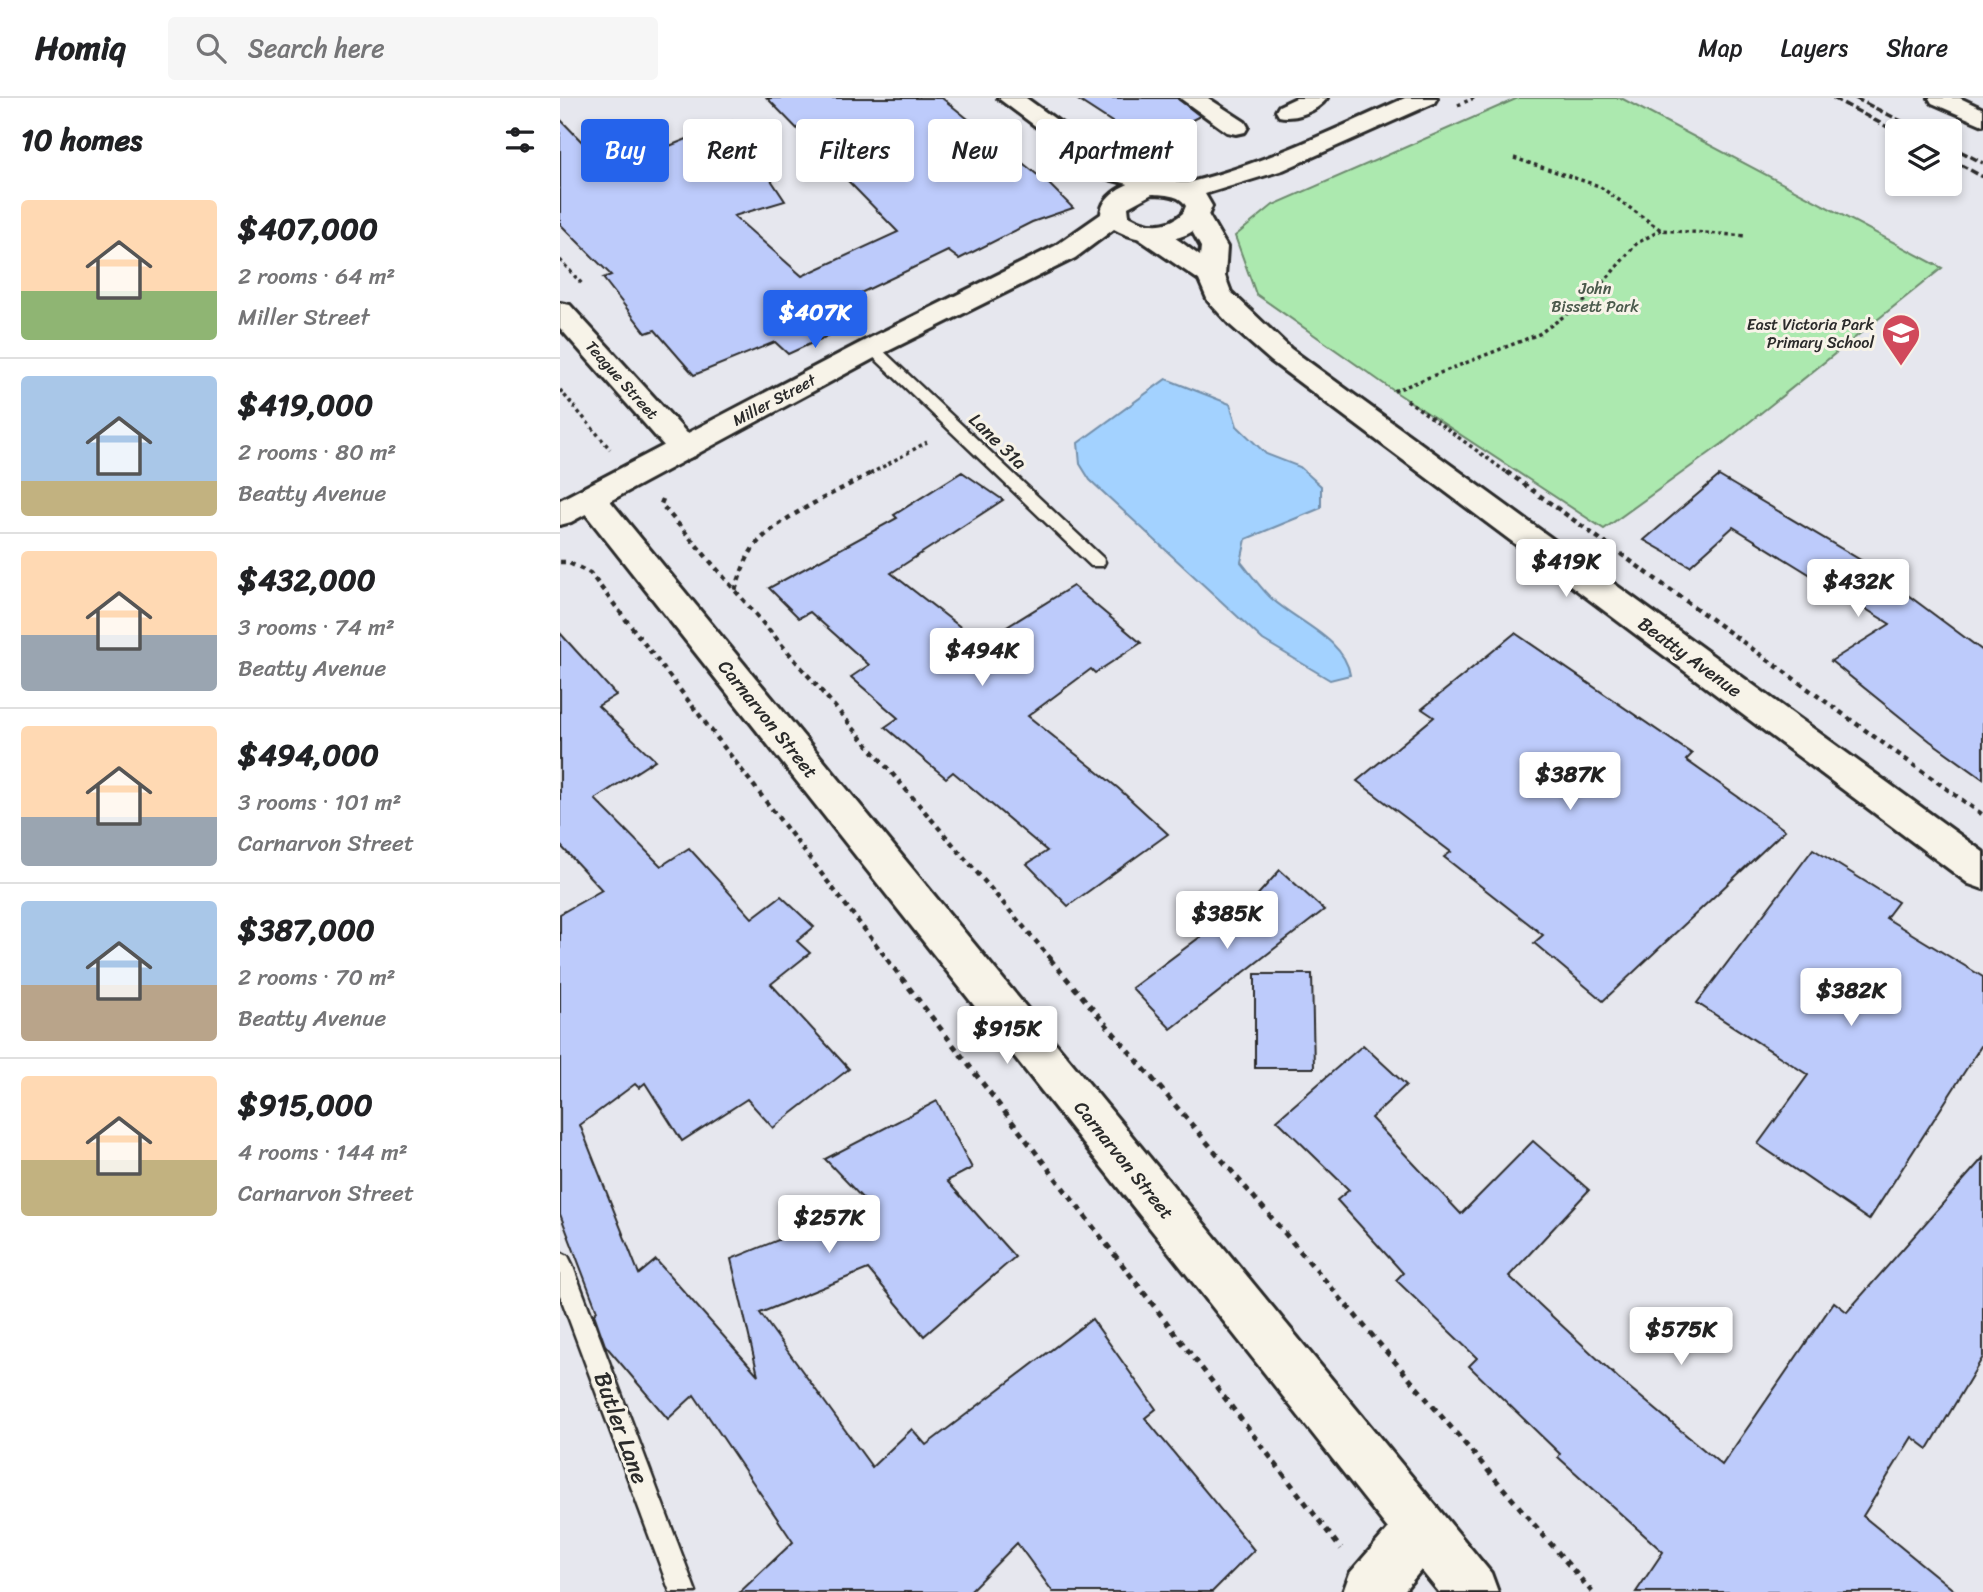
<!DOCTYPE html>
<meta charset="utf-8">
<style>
body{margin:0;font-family:Sriracha,sans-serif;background:#f6f6f6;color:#202124;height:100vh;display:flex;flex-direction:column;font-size:26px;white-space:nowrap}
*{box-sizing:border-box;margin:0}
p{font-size:23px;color:#757577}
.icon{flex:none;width:38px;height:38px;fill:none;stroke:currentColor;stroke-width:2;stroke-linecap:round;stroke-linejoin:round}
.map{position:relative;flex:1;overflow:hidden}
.drawer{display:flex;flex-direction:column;background:#fff;width:560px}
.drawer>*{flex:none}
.top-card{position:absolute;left:21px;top:21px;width:665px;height:63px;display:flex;gap:14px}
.controls{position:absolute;left:1325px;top:21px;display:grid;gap:14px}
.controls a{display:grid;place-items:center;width:77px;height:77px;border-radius:7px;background:#fff;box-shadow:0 4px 10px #0003;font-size:35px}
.price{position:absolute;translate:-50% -60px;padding:0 16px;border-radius:7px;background:#fff;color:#222;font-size:23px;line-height:46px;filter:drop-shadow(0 2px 4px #0008)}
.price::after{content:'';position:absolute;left:50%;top:42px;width:21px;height:16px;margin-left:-10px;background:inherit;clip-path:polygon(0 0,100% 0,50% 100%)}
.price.on{background:#2563eb;color:#fff}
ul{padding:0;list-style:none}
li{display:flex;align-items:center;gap:21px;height:175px;padding:0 21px}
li+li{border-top:2px solid #e0e0e0}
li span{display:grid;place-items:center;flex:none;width:196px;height:140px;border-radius:7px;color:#555}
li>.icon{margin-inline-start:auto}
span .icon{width:84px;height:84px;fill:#fffc;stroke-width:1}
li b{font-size:30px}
h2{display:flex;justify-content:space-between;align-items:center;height:84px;padding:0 21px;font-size:30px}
.pill{padding:0 24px;border-radius:7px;background:#fff;box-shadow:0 4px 10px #0003;font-size:24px;line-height:63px}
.pill.on{background:#2563eb;color:#fff}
header{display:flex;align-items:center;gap:42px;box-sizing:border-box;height:98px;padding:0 35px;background:#fff;border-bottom:2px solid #e0e0e0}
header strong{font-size:33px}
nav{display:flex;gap:38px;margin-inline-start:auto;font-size:24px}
.search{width:490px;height:63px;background:#f6f6f6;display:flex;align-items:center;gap:18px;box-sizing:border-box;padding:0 24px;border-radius:7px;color:#757577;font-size:26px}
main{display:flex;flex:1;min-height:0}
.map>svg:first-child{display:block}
.green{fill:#ace9af;stroke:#6c8a6d;stroke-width:2}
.water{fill:#a3d2ff;stroke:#738faa;stroke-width:2}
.building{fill:#bdcbfb;stroke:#2b2b2b;stroke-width:2}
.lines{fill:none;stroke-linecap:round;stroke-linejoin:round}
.service-casing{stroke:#2b2b2b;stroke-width:5}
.minor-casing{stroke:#2b2b2b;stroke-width:6}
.secondary-casing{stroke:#2b2b2b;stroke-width:6}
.path-far2{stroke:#2b2b2b;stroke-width:3.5;stroke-dasharray:3.5 3.5;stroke-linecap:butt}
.path-far1{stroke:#2b2b2b;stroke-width:4.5;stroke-dasharray:5 5;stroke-linecap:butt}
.path{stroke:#2b2b2b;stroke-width:5;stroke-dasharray:6 6;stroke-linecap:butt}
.service{fill:#f7f3e8;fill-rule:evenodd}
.minor{fill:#f7f3e8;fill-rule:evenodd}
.secondary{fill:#f7f3e8;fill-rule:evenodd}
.rail{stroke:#2b2b2b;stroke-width:3.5;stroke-dasharray:8 3.5;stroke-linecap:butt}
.labels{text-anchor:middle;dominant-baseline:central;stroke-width:6;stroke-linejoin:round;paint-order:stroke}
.far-park-label{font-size:16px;fill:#4b5a4c;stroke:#f7f3e8}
.far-poi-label{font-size:16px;fill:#2b2b2b;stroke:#f7f3e8;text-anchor:end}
.far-street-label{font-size:16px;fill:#2b2b2b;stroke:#f7f3e8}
.street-label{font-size:19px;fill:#2b2b2b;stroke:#f7f3e8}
.near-street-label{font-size:23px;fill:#2b2b2b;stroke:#f7f3e8}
</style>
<header>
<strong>Homiq</strong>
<div class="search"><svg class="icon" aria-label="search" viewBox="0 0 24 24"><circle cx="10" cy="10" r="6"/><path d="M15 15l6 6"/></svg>Search here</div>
<nav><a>Map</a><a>Layers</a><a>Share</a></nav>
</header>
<main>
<section class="drawer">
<h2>10 homes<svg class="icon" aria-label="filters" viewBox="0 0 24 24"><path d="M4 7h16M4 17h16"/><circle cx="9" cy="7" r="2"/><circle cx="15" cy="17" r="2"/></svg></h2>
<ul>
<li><span style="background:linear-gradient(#ffd9b3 65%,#8fb573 0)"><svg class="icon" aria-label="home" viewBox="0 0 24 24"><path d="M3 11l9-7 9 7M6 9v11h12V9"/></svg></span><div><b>$407,000</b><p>2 rooms · 64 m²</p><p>Miller Street</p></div></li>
<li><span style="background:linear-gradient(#a9c7e8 75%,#c2b280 0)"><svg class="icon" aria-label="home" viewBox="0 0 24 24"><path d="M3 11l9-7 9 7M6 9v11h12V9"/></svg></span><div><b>$419,000</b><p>2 rooms · 80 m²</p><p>Beatty Avenue</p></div></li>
<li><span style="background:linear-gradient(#ffd9b3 60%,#9aa5b1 0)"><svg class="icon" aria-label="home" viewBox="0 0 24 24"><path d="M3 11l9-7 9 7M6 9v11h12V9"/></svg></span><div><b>$432,000</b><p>3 rooms · 74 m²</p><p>Beatty Avenue</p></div></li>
<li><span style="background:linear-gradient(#ffd9b3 65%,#9aa5b1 0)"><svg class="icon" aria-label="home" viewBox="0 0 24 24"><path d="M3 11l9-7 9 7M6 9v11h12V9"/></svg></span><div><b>$494,000</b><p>3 rooms · 101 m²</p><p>Carnarvon Street</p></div></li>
<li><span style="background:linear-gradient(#a9c7e8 60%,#b9a48a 0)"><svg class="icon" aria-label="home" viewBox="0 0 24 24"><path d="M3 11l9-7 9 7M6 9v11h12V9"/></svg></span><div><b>$387,000</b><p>2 rooms · 70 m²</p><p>Beatty Avenue</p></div></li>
<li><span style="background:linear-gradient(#ffd9b3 60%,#c2b280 0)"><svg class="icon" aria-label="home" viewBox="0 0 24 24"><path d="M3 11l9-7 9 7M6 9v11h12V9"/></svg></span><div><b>$915,000</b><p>4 rooms · 144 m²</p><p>Carnarvon Street</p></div></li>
</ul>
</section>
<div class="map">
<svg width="1423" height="1494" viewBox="0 0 1423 1494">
<rect width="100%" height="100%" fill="#e6e7ee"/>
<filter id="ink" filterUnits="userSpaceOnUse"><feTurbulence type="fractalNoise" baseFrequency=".0143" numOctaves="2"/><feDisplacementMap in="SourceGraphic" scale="14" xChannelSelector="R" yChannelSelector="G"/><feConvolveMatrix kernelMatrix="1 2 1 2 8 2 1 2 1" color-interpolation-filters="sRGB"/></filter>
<g filter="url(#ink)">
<path class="green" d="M958 0H1061L1382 170 1162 346 1044 431 834 293 696 196 675 138 713 107Z"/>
<path class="water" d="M606 281 670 306 677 328 706 356 740 369 761 388V410L686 441 681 464C690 475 699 488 709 498 733 522 785 540 790 577L770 582 703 542 530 382 520 366 518 345Z"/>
<g class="building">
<path d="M207 0H382L490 87 513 110 472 124 399 161 388 153 263 213 283 231 228 256 215 244 134 277 95 232 86 235 43 180 51 177 0 126V21L49 72 172 23 225 103 174 118 242 178 338 134Z"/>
<path d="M515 0H617L640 18 586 46Z"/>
<path d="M402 374 443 402 331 475 421 545 513 488 581 545 535 575 531 571 468 618 558 690 608 736 508 808 467 766 487 753 393 674 386 680 325 629 338 620 291 579 309 567 250 514 239 520 209 490 337 420 334 417Z"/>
<path d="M1159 378 1341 486 1337 489 1423 553V681L1370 643 1271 563 1330 526 1173 429 1130 468 1084 442Z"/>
<path d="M0 535 56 597 38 608 95 662 35 701 101 768 129 750 192 820 221 798 254 829 237 843 250 855 211 886 289 971 213 1030 187 1001 122 1043 85 985 79 990 75 986 20 1027 79 1176 96 1162 198 1277 171 1161 308 1106 265 1061 377 1003 412 1070 387 1083 455 1159 364 1238 308 1171 200 1215 312 1369 352 1331 366 1347 532 1221 596 1311 585 1320 694 1452 652 1494H493L457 1445 409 1494H180L233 1444 134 1297 108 1321 45 1247 34 1216 37 1213 0 1116V816L42 792 0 747Z"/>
<path d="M955 535 1132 656 1126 662 1225 732 1043 903 974 845 983 837 884 759 891 754 797 683 874 619 862 611Z"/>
<path d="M1253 751 1338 804 1326 820 1423 879V945L1309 1122 1198 1046 1248 977 1137 905Z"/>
<path d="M720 772 764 812 611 931 572 890 672 815 677 820Z"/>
<path d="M695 876H752L754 970H695Z"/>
<path d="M803 947 846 987 811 1020 901 1116 973 1043 1029 1092 949 1178 1058 1280 1162 1367 1274 1204 1287 1214 1423 1060V1259L1368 1351 1352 1339 1303 1418 1396 1494H1076L1103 1454 998 1359 1000 1356 909 1268 917 1260 836 1182 843 1175 777 1102 789 1092 717 1022Z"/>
</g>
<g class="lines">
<g class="service-casing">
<g id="service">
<path d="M312 246 317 247 543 460 545 464 543 468H531L307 253 305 250 307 247Z"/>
<path d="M0 1154 8 1158 12 1166 136 1494H110L0 1197Z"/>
</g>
</g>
<g class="minor-casing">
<g id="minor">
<path d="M438 0H466L563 70 616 83 620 88 616 93 607 96 545 80Z"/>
<path d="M620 0H648L685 24 688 29 685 34 676 36 667 34Z"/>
<path d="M736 0H767C758 13 734 22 719 18L716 13 719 8Z"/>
<path d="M1369 0H1400L1423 11V27L1372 5Z"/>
<path d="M637 111 646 113 667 149 665 178 671 194 731 251 1423 754V791L1409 786 711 263 670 227 648 203 639 182 579 141 575 135 579 129C601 124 622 146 640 158L641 149 624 119 628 113Z"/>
<path d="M0 205 10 207 135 344 139 351 135 358 124 361 113 358 0 230Z"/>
<path d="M31 390 42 393 931 1475 938 1494H879L861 1472 843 1494H783L790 1475 828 1431 20 409 15 401 20 393Z"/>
</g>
</g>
<g class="secondary-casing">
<path id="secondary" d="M845 0H877L874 5 723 72 645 96 652 108C640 147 586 150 554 131L515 160 322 256 11 424 0 427V402L302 244 495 148 541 116C542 94 574 80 594 81 606 81 620 87 631 84 706 65 775 31 845 0ZM592 96C604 97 620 96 626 108L623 115C607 130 588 129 569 118L568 109Z"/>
</g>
<g class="path-far2">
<path d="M898 7 914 0"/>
<path d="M954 60 1039 88 1101 132 1187 138"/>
<path d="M0 162 23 187"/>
<path d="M0 292 50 351"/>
<path d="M834 293 979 236 1032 198 1077 145 1101 132"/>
<path d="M847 302 949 376"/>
<path d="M310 376 367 344"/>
</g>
<g class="path-far1">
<path d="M947 374 1423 717"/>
<path d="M103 401 101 406 492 862"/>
<path d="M0 464H7L30 475 328 862"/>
<path d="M175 492C182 474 187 453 202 440 228 415 281 392 313 374"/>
</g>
<g class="path">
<path d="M327 861 781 1451"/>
<path d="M490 861 1032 1494"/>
</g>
<use href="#service" class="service"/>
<use href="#minor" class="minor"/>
<use href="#secondary" class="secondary"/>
<g class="rail">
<path d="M1273 0 1337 34"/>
<path d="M1295 0 1361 33"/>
<path d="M1390 48 1423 65"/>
<path d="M1390 61 1423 79"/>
</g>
</g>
</g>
<defs>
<g id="school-pin" transform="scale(2.0125)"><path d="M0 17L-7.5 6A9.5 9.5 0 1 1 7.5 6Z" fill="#d1495b" stroke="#f7f3e8"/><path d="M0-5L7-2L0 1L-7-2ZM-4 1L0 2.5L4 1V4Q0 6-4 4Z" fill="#fff"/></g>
</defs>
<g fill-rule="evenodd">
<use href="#school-pin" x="1341" y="235"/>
</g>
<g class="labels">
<g class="far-park-label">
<text x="1035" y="190">John<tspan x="1035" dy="18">Bissett Park</tspan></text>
</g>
<g class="far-poi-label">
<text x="1314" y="226">East Victoria Park<tspan x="1314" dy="18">Primary School</tspan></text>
</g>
<g class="far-street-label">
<text transform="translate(62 282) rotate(48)">Teague Street</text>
<text transform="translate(214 302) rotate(-28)">Miller Street</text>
</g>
<g class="street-label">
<text transform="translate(438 343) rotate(44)">Lane 31a</text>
<text transform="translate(1130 559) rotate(36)">Beatty Avenue</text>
<text transform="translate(208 621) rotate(51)">Carnarvon Street</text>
<text transform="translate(564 1062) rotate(51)">Carnarvon Street</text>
</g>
<g class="near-street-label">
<text transform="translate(61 1330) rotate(70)">Butler Lane</text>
</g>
</g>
</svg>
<div class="controls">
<a><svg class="icon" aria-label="layers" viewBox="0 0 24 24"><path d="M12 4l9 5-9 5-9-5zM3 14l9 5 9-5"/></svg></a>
</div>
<b class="price on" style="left:255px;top:252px">$407K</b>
<b class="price" style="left:1006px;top:501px">$419K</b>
<b class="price" style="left:1298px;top:521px">$432K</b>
<b class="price" style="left:422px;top:590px">$494K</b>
<b class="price" style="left:1010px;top:714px">$387K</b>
<b class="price" style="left:667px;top:853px">$385K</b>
<b class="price" style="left:1291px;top:930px">$382K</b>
<b class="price" style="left:447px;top:968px">$915K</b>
<b class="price" style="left:269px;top:1157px">$257K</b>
<b class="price" style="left:1121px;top:1269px">$575K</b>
<div class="top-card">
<a class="pill on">Buy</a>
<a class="pill">Rent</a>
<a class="pill">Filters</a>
<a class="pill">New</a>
<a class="pill">Apartment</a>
</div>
</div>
</main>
